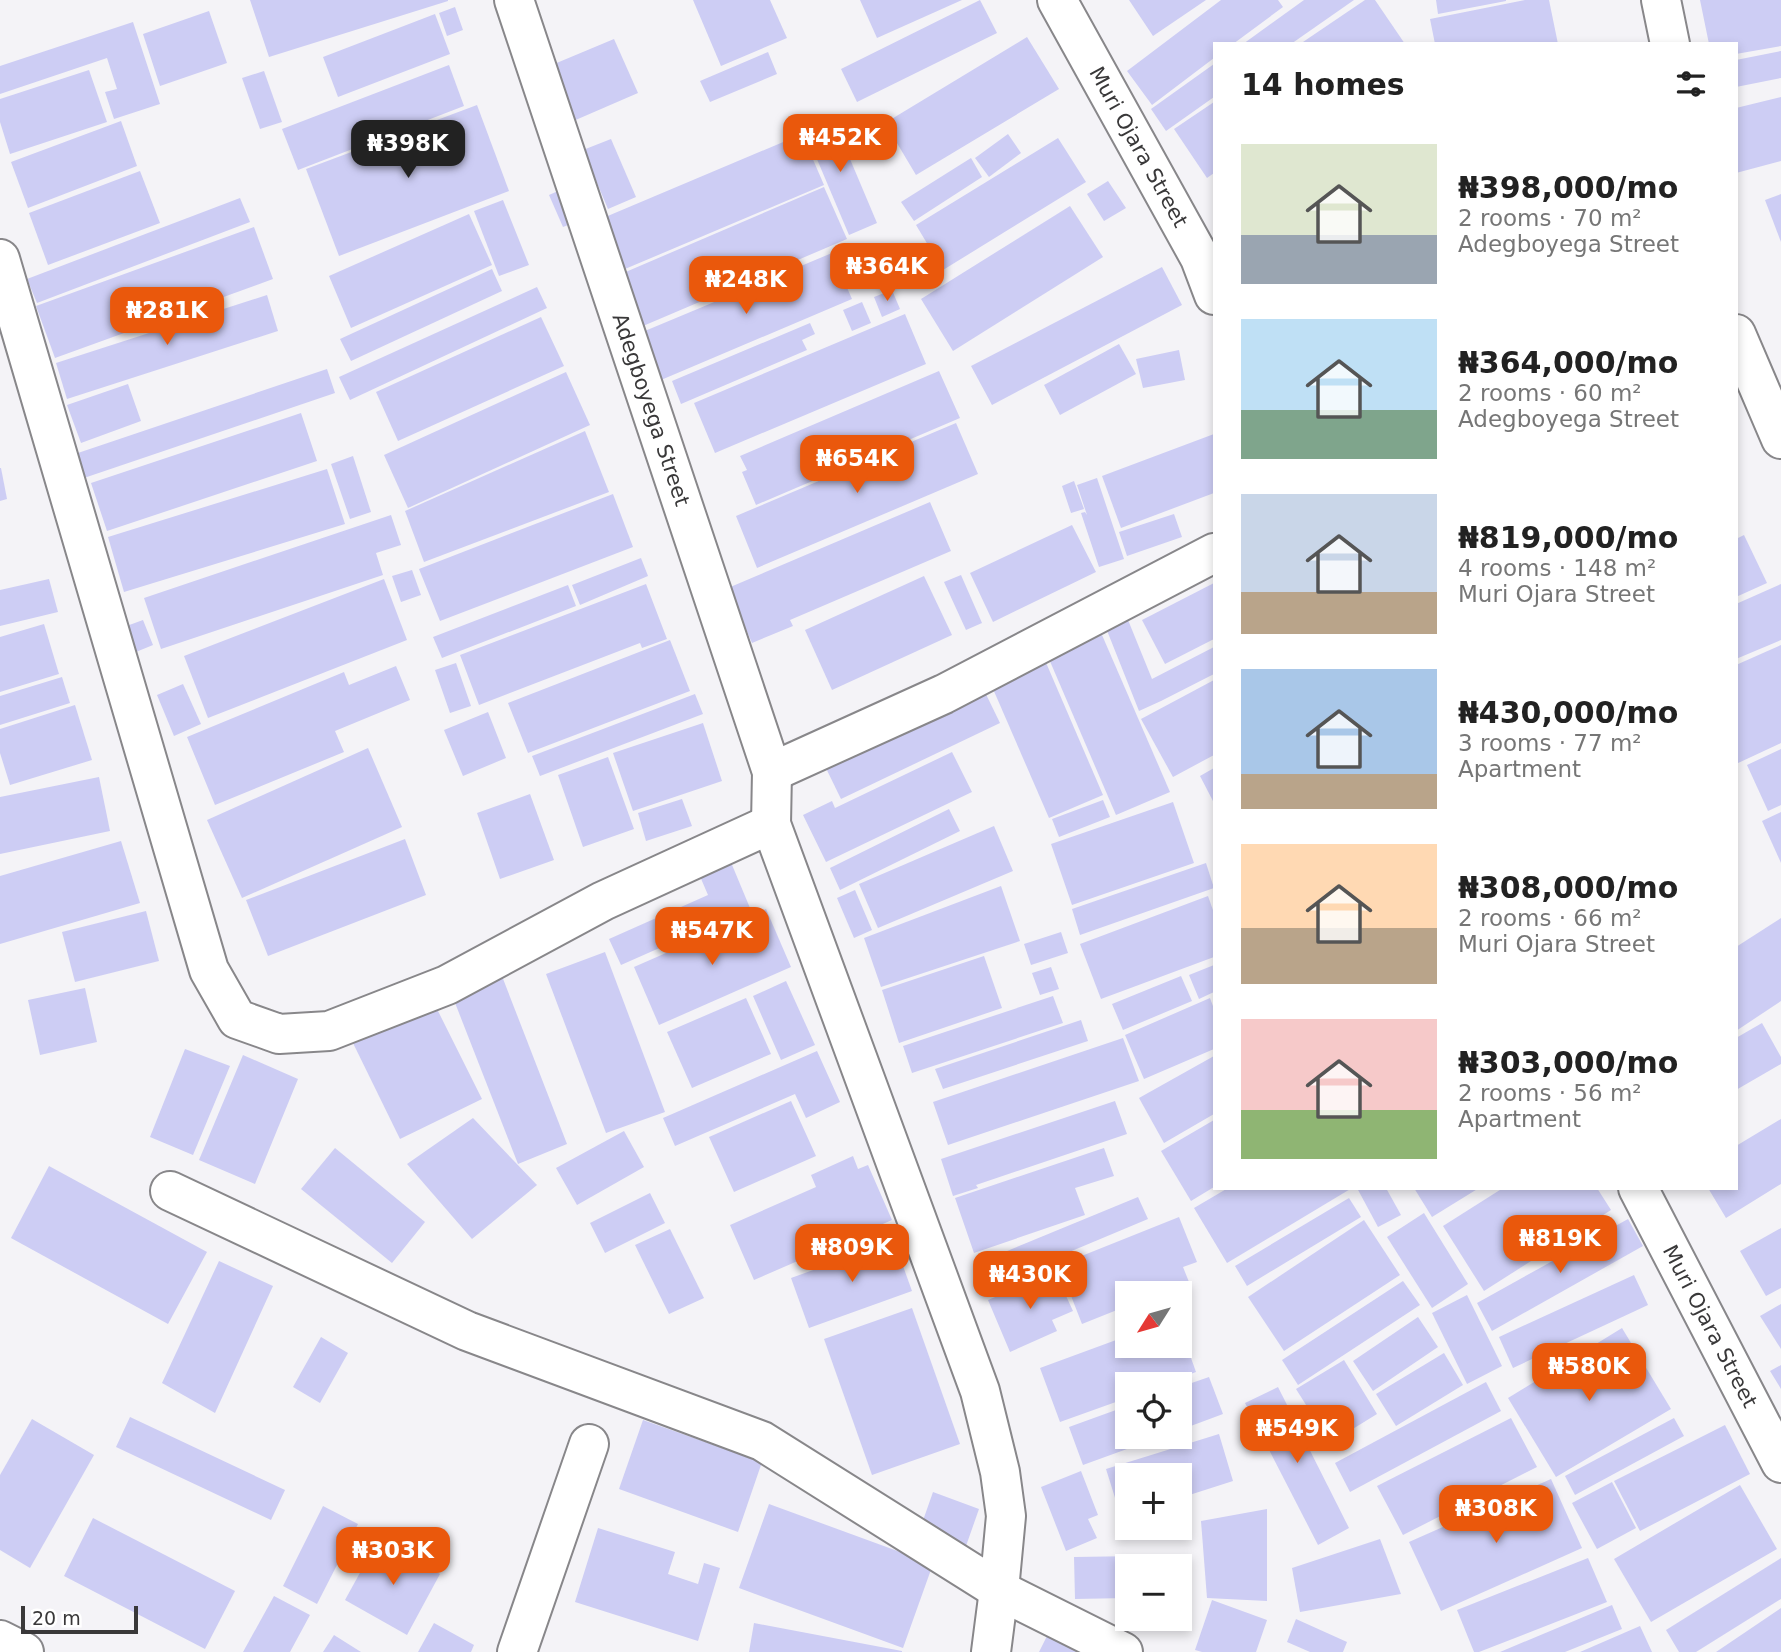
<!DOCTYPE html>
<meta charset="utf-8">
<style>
body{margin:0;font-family:"DejaVu Sans",sans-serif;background:#f2f2f2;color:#222;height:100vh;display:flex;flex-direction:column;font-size:26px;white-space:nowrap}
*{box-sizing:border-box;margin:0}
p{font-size:23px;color:#767676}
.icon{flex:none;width:38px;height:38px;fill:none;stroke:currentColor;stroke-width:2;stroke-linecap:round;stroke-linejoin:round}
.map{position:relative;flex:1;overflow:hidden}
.drawer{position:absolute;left:1213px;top:42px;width:525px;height:1148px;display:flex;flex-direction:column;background:#fff;border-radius:0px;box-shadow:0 4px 10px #0003}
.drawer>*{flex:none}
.needle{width:46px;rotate:233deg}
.buttons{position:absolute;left:1115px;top:1281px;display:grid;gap:14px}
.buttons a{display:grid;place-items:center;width:77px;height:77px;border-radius:0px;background:#fff;box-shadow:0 4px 10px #0003;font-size:35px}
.scale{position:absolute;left:21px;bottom:18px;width:117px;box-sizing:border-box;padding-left:7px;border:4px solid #393839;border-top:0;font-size:19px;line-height:24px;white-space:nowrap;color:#393839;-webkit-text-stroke:5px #fff;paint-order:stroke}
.price{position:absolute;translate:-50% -60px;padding:0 16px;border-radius:14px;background:#ea580c;color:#fff;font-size:23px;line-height:46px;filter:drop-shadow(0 2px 4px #0008)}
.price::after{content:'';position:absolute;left:50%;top:42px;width:21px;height:16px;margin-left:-10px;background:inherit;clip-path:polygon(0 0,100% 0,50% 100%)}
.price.active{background:#222;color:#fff}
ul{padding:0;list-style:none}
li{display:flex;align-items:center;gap:21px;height:175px;padding:0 28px}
li span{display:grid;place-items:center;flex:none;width:196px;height:140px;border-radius:0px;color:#555}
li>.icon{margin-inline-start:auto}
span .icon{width:84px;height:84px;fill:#fffc;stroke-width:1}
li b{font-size:30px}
h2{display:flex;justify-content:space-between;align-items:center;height:84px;padding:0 28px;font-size:30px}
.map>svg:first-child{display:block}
.building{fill:#cdcdf4}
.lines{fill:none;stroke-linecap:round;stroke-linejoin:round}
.minor-casing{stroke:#88878a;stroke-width:42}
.minor{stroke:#fff;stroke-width:38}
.labels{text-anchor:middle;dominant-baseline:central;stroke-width:7;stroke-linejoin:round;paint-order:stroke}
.street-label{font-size:21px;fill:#393839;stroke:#fff}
</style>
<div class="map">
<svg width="1781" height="1652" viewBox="0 0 1781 1652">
<rect width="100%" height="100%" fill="#f4f3f7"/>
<g class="building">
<path d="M250 0H448V1L269 57Z"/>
<path d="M693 0H770L787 38 721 66Z"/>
<path d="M860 0H962L877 38Z"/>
<path d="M980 0 997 33 857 102 841 69Z"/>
<path d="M1129 0H1206L1153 36Z"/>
<path d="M1221 0H1278L1283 7 1233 44H1214V58L1152 105 1127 71Z"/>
<path d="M1304 0H1354L1291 44H1243Z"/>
<path d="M1365 0H1375L1405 44H1300Z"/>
<path d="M1436 0H1506V1L1438 14Z"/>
<path d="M1525 0H1549L1558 44H1435L1430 19Z"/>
<path d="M1700 0H1781V46L1736 54V44H1709Z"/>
<path d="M455 7 463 30 447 36 439 13Z"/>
<path d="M209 11 227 63 160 86 143 34Z"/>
<path d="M435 14 450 54 338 97 323 57Z"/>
<path d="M133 22 160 104 114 119 105 92 117 89 107 58 0 94V66Z"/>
<path d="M1027 37 1059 89 916 175 885 123Z"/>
<path d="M614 39 638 93 571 122 547 67Z"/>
<path d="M1781 51V78L1736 87V60Z"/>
<path d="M768 52 777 74 710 102 700 81Z"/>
<path d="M1214 64V97L1166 131 1151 109Z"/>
<path d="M449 65 464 106 298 170 282 129Z"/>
<path d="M89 70 107 122 10 154 0 122V99Z"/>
<path d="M264 71 282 122 260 129 242 78Z"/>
<path d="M1781 97V161L1736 173V108Z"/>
<path d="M1214 102V173L1207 178 1174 129Z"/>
<path d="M477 105 509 191 339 256 306 169Z"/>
<path d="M831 114 877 223 849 235 803 126Z"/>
<path d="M121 121 137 166 28 208 11 162Z"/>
<path d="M802 134 824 185 625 269 603 218Z"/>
<path d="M1008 134 1021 153 989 177 975 158Z"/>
<path d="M1058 138 1086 182 943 270 916 225Z"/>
<path d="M611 139 636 197 608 209 583 150Z"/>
<path d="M971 158 982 177 914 221 901 202Z"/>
<path d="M140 171 160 223 48 265 29 213Z"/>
<path d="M1108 181 1126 208 1104 221 1087 194Z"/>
<path d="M567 187 581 220 563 227 549 195Z"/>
<path d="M824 187 847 239 643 326 621 274Z"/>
<path d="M1781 194V242L1765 200Z"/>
<path d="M240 198 250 222 37 303 27 279Z"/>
<path d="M503 200 529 265 499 276 474 211Z"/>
<path d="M1070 206 1103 257 953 351 921 299Z"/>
<path d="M469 214 492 265 351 328 329 276Z"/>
<path d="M254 227 273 279 55 358 36 306Z"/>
<path d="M832 253 852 299 661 380 640 333Z"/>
<path d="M1162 267 1182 305 992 405 971 366Z"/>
<path d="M492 269 502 291 351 361 340 339Z"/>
<path d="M537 287 547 308 350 400 339 377Z"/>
<path d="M892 290 900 309 882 317 874 297Z"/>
<path d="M267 295 278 331 67 399 56 363Z"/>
<path d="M862 302 871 323 852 331 843 310Z"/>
<path d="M905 314 926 364 715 453 694 403Z"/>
<path d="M541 317 564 366 398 441 376 392Z"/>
<path d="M810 323 815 334 802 340 807 350 681 404 672 381Z"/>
<path d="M1119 344 1136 374 1060 415 1044 385Z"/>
<path d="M1179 350 1185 380 1143 388 1136 359Z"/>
<path d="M327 369 335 393 81 479 72 455Z"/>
<path d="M939 371 960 418 756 505 742 472 747 470 740 456Z"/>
<path d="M566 372 590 425 408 508 384 455Z"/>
<path d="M128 384 141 421 81 443 67 405Z"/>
<path d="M301 413 317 461 107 531 91 483Z"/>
<path d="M956 423 978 474 757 568 736 516Z"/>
<path d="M585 431 609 492 424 562 405 511Z"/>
<path d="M1214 434V493L1121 528 1102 476Z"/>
<path d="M353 456 371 512 350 519 331 464Z"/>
<path d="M0 468H1L7 499 0 501Z"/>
<path d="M327 469 345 524 124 592 108 537Z"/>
<path d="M1097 478 1124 559 1099 567 1081 513 1085 512 1087 515 1077 485Z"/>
<path d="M1074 481 1084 509 1071 513 1062 486Z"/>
<path d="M613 494 633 547 440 621 419 569Z"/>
<path d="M930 502 951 551 790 620 793 626 752 643 728 588Z"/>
<path d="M1174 514 1182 537 1127 556 1119 532Z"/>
<path d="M391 515 401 545 376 553 383 575 161 649 144 598Z"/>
<path d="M1072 525 1096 572 993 622 970 573Z"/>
<path d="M1744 535 1767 583 1736 597V539Z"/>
<path d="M641 558 648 576 580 605 572 585Z"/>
<path d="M412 570 421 595 401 602 392 576Z"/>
<path d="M961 575 982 623 966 630 944 582Z"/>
<path d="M924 576 952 635 832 690 805 630Z"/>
<path d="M49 579 58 612 0 626V590Z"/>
<path d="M384 579 407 640 208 718 184 656Z"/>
<path d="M1214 583V639L1165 664 1142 620Z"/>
<path d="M646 584 667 639 642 648 640 643 479 705 460 655Z"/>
<path d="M1781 584V640L1736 659V604Z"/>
<path d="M568 585 576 606 442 658 433 637Z"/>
<path d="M1126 615 1152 679 1214 647V674L1161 701 1139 711 1104 623Z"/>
<path d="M143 620 153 645 131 654 121 628Z"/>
<path d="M44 624 59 674 0 692V637Z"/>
<path d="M1102 635 1170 792 1116 815 1049 659Z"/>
<path d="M670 640 690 691 528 753 508 703Z"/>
<path d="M1781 645V743L1736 764V665Z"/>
<path d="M1044 658 1103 795 1049 818 990 682Z"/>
<path d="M456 663 471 706 450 713 435 670Z"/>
<path d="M396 666 410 700 335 731 344 752 215 805 187 737 344 672 349 685Z"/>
<path d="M62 677 70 703 0 725V696Z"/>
<path d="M1214 680V755L1173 777 1141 719Z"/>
<path d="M183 684 201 724 174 736 157 695Z"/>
<path d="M981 684 1000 723 841 799 822 760Z"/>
<path d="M695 694 703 714 540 776 532 756Z"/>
<path d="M75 705 92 760 10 785 0 753V729Z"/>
<path d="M488 712 506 758 463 776 444 730Z"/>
<path d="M703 723 722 781 633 811 613 753Z"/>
<path d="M368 748 402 827 242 898 207 820Z"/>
<path d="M1781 749V805L1768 811 1747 765Z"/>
<path d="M952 752 972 792 826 862 803 815 832 801 835 808Z"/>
<path d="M608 757 634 829 583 847 558 775Z"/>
<path d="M1214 768V803L1200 776Z"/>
<path d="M99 777 110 831 0 854V797Z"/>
<path d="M530 794 554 860 500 879 477 813Z"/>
<path d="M682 799 692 826 646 841 638 813Z"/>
<path d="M1103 800 1110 817 1059 837 1052 819Z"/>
<path d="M1173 802 1194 863 1072 905 1051 844Z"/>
<path d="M949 809 960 831 840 890 830 868Z"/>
<path d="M1781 812V863L1762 821Z"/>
<path d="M994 826 1013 871 878 928 859 884Z"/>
<path d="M405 839 426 895 268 956 246 900Z"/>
<path d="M121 841 140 903 0 944V876Z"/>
<path d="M730 860 750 908 621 965 609 939 708 895 699 874Z"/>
<path d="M1206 863 1214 888 1080 935 1072 909Z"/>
<path d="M1001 886 1020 941 881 987 864 938Z"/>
<path d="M855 890 872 930 854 938 837 898Z"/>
<path d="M1208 896 1214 913V957L1101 999 1080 944Z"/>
<path d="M766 909 791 967 659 1025 634 967Z"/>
<path d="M146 911 159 961 75 982 62 932Z"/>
<path d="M1781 918V1001L1736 1031V947Z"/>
<path d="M1061 932 1068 953 1031 965 1024 944Z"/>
<path d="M605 952 665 1112 606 1133 546 974Z"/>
<path d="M984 956 1002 1008 899 1043 882 990Z"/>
<path d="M1214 965V992L1199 999 1189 975Z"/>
<path d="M1051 967 1059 989 1040 995 1032 973Z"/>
<path d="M500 971 567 1144 518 1164 450 990Z"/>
<path d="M1181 976 1192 1001 1123 1030 1112 1004Z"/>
<path d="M786 981 815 1045 781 1060 753 996Z"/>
<path d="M85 988 97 1042 40 1055 28 1000Z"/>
<path d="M1053 996 1063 1023 912 1073 903 1046Z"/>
<path d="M746 998 771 1054 692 1088 667 1032Z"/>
<path d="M1210 998 1214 1009V1049L1144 1079 1125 1035Z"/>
<path d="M433 1001 482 1099 400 1139 352 1041Z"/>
<path d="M1081 1020 1088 1041 943 1089 935 1069Z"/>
<path d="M1762 1023 1781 1057V1064L1736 1090V1038Z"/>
<path d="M1123 1038 1139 1081 948 1145 933 1102Z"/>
<path d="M185 1049 230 1066 193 1155 150 1137Z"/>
<path d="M817 1051 840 1102 806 1118 795 1094 675 1146 663 1118Z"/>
<path d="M243 1055 298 1079 255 1184 199 1160Z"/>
<path d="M1214 1056V1114L1164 1143 1139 1098Z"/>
<path d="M791 1101 816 1156 734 1192 709 1137Z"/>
<path d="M1115 1101 1127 1134 976 1185 978 1188 953 1196 941 1159Z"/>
<path d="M473 1118 537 1185 472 1239 407 1164Z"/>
<path d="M1781 1119V1184L1726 1218 1708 1188H1736V1146Z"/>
<path d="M1214 1120V1187L1191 1201 1161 1151Z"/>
<path d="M624 1131 644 1167 577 1205 556 1168Z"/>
<path d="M335 1148 425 1222 392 1263 301 1189Z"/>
<path d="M1104 1148 1114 1176 1075 1188 1085 1215 974 1253 955 1198Z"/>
<path d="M853 1156 858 1169 868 1165 892 1220 754 1280 730 1225 816 1187 811 1175Z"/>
<path d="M49 1166 207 1252 168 1324 11 1238Z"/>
<path d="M1228 1188H1352L1227 1263 1194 1208Z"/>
<path d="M1357 1188H1386L1401 1215 1378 1227Z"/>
<path d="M1414 1188H1479L1432 1217Z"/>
<path d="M1503 1188H1597L1611 1210 1484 1291 1443 1226Z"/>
<path d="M650 1193 665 1223 605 1253 590 1223Z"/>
<path d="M1138 1197 1148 1219 993 1284 983 1261Z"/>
<path d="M1349 1198 1361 1217 1247 1286 1235 1266Z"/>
<path d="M1424 1213 1468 1284 1432 1308 1387 1237Z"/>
<path d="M1179 1217 1197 1262 1183 1267 1189 1282 1159 1293H1127V1306L1082 1324 1059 1265Z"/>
<path d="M1628 1219 1643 1246 1492 1331 1477 1303Z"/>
<path d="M1364 1220 1400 1275 1284 1351 1248 1297Z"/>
<path d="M1781 1228V1288L1766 1296 1740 1251Z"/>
<path d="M670 1229 704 1298 669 1314 635 1245Z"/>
<path d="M894 1241 912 1291 809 1328 791 1278Z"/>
<path d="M219 1261 273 1286 215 1413 162 1383Z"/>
<path d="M1055 1272 1073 1311 1052 1320 1057 1331 1010 1352 988 1300Z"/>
<path d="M1634 1275 1648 1305 1513 1368 1499 1337Z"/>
<path d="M1403 1281 1420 1305 1298 1385 1282 1360Z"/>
<path d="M1467 1295 1502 1366 1467 1384 1432 1313Z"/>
<path d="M1781 1304V1349L1760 1316Z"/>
<path d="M912 1308 960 1444 872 1475 824 1339Z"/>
<path d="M1418 1317 1438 1347 1373 1391 1353 1361Z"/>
<path d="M1180 1327 1196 1372 1164 1384H1127V1398L1060 1422 1040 1368 1127 1336V1346H1180Z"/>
<path d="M1622 1328 1671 1409 1556 1477 1508 1398Z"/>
<path d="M321 1337 348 1353 320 1403 293 1387Z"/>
<path d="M1444 1353 1463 1385 1396 1426 1376 1394Z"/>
<path d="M1344 1360 1377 1414 1330 1443 1296 1389Z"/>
<path d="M1781 1365V1389L1770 1371Z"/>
<path d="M1209 1377 1223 1414 1180 1430V1387Z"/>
<path d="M1486 1382 1501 1411 1350 1492 1335 1463Z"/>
<path d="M1278 1387 1349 1528 1318 1545 1245 1403Z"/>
<path d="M1127 1406V1437H1160L1083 1465 1069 1427Z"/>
<path d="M130 1417 285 1490 271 1520 116 1447Z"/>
<path d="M1511 1418 1537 1467 1403 1535 1377 1486Z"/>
<path d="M1674 1418 1684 1436 1575 1495 1565 1476Z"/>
<path d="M32 1419 94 1455 30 1568 0 1550V1475Z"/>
<path d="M643 1420 762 1462 738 1532 619 1489Z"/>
<path d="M1725 1425 1750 1474 1640 1531 1614 1481Z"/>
<path d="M1219 1434 1233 1481 1180 1498V1475H1127V1515L1121 1517 1106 1469Z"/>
<path d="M1081 1471 1098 1515 1088 1519 1097 1538 1066 1551 1041 1487Z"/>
<path d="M1551 1479 1582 1548 1441 1611 1409 1542Z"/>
<path d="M1612 1482 1636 1528 1597 1549 1572 1503Z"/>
<path d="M1740 1485 1777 1549 1651 1622 1614 1559Z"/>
<path d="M933 1492 979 1509 966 1546 920 1529Z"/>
<path d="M769 1504 933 1564 903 1648 739 1588Z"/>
<path d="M323 1506 358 1524 317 1604 283 1586Z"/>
<path d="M1267 1509V1601L1207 1598 1201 1521Z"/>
<path d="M93 1518 235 1591 205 1649 64 1576Z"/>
<path d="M598 1528 675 1552 668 1574 698 1584 704 1563 720 1568 698 1641 575 1602Z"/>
<path d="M1380 1539 1401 1594 1300 1612 1292 1568Z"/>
<path d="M378 1540 440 1574 407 1635 345 1600Z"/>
<path d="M1139 1556V1566H1127V1598L1075 1599 1074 1557Z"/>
<path d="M1588 1558 1607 1602 1479 1652H1474L1457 1610Z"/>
<path d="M1781 1558V1599L1696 1652H1679L1666 1630Z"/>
<path d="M274 1596 310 1615 290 1652H243Z"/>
<path d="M1212 1600 1267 1620 1256 1652H1202L1195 1650Z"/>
<path d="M1612 1605 1622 1629 1565 1652H1500Z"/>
<path d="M1781 1608V1652H1716Z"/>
<path d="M1296 1619 1347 1642 1343 1652H1310L1287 1642Z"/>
<path d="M434 1623 474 1645 471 1652H418Z"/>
<path d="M754 1623 902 1651V1652H749Z"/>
<path d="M1053 1624 1099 1652H1039Z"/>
<path d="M1640 1626 1652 1652H1580Z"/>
<path d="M334 1635 361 1652H323Z"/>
</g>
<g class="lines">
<g class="minor-casing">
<g id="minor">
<path id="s1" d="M514 0 772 772 771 824 980 1391 1000 1472 1006 1516 999 1590 991 1652"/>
<path id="s2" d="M1057 0 1200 258 1214 295"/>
<path d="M1661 0 1670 44"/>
<path d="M0 259 209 970 237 1019 279 1034 329 1031 447 985 603 901 771 824"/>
<path d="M1736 334 1781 439"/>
<path d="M772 772 944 694 1214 553"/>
<path id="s3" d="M1638 1188 1781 1463"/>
<path d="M170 1191 467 1331 762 1441 999 1590 1123 1652"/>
<path d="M0 1640 24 1652"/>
<path d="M517 1652 589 1444"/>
</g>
</g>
<use href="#minor" class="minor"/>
</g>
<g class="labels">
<g class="street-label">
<text stroke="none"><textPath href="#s2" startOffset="168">Muri Ojara Street</textPath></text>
<text stroke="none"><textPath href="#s1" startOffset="432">Adegboyega Street</textPath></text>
<text stroke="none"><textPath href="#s3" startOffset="156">Muri Ojara Street</textPath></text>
</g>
</g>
</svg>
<div class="buttons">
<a><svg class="needle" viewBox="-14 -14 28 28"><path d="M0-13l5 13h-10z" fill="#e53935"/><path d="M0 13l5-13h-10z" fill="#767676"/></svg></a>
<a><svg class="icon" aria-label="locate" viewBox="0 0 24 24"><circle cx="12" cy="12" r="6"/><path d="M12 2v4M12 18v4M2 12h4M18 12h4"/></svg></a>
<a>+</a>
<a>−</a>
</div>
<div class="scale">20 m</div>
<b class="price" style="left:840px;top:174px">₦452K</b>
<b class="price active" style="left:408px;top:180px">₦398K</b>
<b class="price" style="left:887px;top:303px">₦364K</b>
<b class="price" style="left:746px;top:316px">₦248K</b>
<b class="price" style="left:167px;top:347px">₦281K</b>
<b class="price" style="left:857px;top:495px">₦654K</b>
<b class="price" style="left:712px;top:967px">₦547K</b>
<b class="price" style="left:1560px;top:1275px">₦819K</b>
<b class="price" style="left:852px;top:1284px">₦809K</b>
<b class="price" style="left:1030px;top:1311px">₦430K</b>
<b class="price" style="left:1589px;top:1403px">₦580K</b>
<b class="price" style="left:1297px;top:1465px">₦549K</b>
<b class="price" style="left:1496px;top:1545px">₦308K</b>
<b class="price" style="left:393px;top:1587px">₦303K</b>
<section class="drawer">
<h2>14 homes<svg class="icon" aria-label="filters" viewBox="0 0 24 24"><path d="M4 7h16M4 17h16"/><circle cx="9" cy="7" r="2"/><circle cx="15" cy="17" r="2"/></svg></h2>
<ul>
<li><span style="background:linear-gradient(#dfe7d0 65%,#9aa5b1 0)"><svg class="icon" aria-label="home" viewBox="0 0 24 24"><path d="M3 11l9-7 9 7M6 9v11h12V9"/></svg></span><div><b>₦398,000/mo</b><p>2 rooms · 70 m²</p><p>Adegboyega Street</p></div></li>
<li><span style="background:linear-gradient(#bfe0f5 65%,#7fa58c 0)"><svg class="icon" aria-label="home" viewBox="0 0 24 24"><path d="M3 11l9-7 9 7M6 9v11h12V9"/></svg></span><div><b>₦364,000/mo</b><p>2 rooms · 60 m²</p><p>Adegboyega Street</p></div></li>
<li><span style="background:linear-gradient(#c9d6e8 70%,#b9a48a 0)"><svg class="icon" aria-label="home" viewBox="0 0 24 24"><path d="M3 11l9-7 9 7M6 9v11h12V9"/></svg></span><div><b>₦819,000/mo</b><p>4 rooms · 148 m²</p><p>Muri Ojara Street</p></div></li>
<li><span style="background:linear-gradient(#a9c7e8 75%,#b9a48a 0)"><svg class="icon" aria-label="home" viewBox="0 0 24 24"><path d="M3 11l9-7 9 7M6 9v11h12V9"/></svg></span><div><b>₦430,000/mo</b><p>3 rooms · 77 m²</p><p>Apartment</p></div></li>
<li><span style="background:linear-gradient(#ffd9b3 60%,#b9a48a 0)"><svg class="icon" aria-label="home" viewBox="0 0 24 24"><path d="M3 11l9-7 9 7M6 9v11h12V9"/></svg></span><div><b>₦308,000/mo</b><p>2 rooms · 66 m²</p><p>Muri Ojara Street</p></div></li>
<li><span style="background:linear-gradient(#f6c9c9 65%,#8fb573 0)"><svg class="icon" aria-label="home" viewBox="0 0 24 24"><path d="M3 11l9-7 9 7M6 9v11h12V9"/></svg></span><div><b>₦303,000/mo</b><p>2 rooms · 56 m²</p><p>Apartment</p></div></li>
</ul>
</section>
</div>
